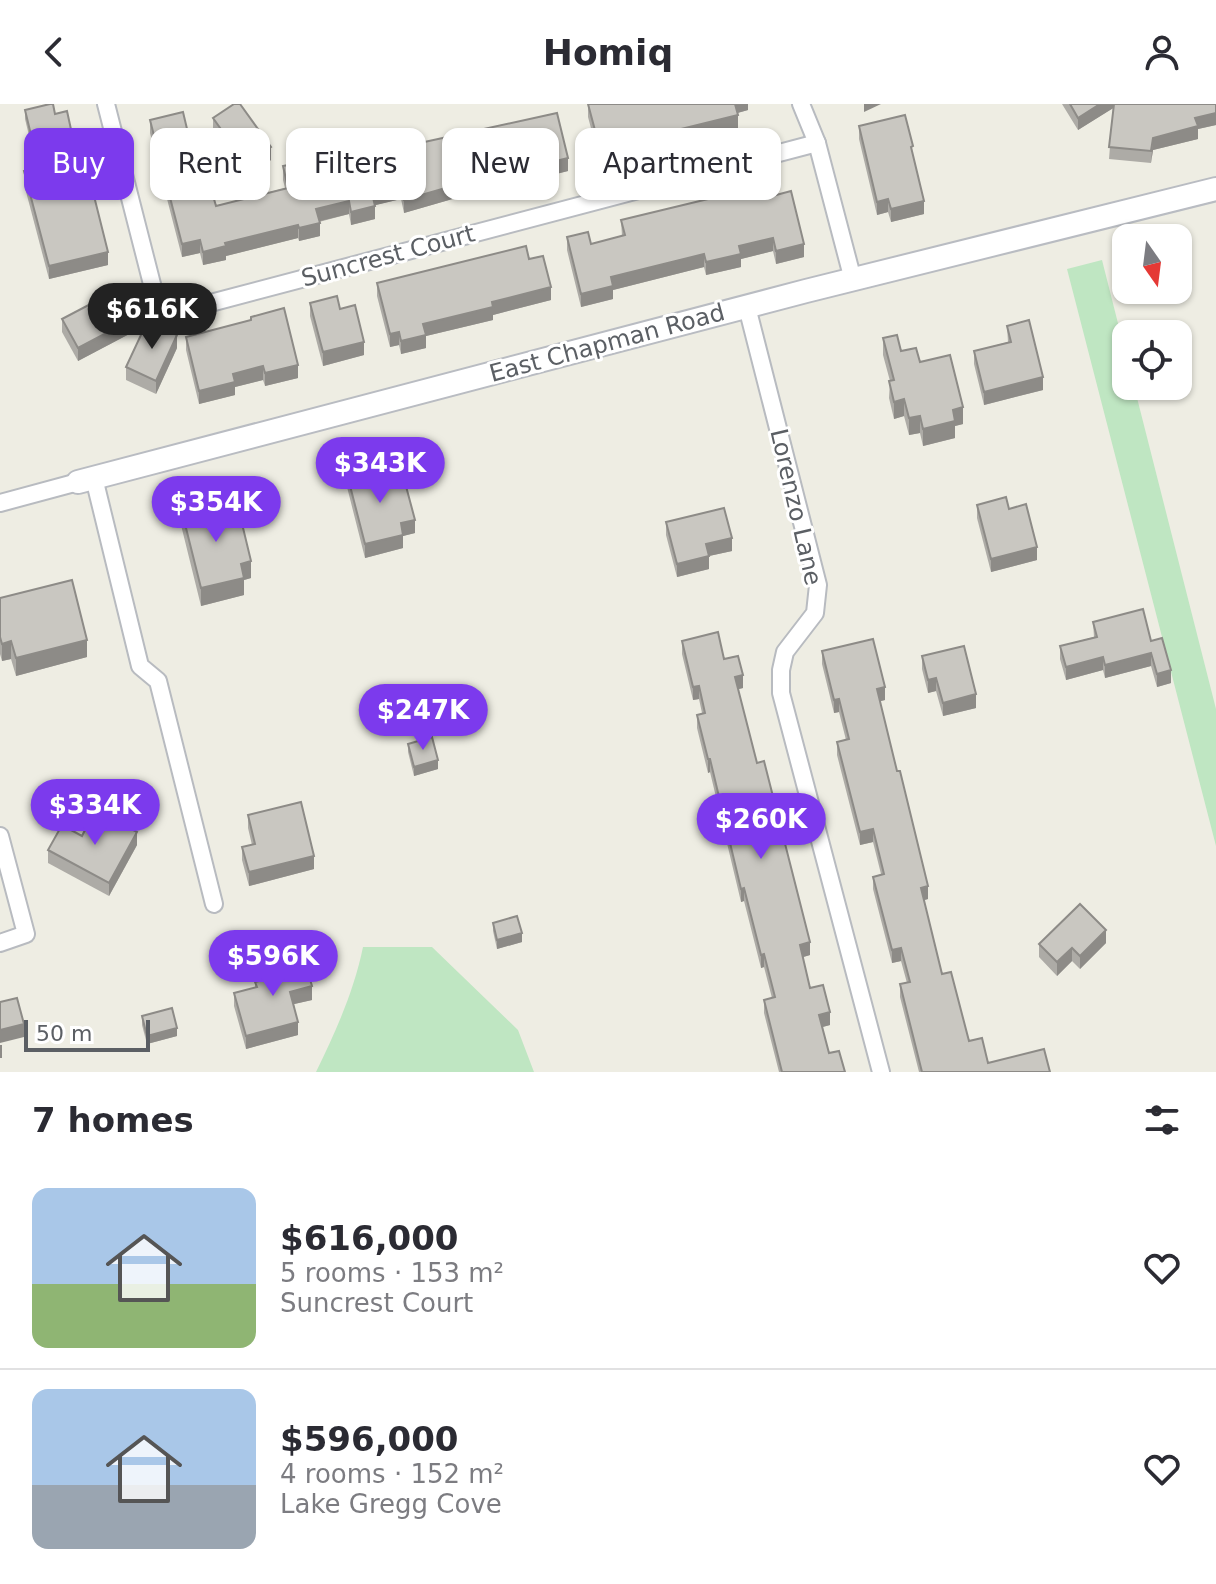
<!DOCTYPE html>
<meta charset="utf-8">
<style>
body{margin:0;font-family:"DejaVu Sans",sans-serif;background:#f7f7f7;color:#2b2b33;height:100vh;display:flex;flex-direction:column;font-size:30px;white-space:nowrap}
*{box-sizing:border-box;margin:0}
p{font-size:26px;color:#7c7c81}
.icon{flex:none;width:44px;height:44px;fill:none;stroke:currentColor;stroke-width:2;stroke-linecap:round;stroke-linejoin:round}
.map{position:relative;height:968px;overflow:hidden}
.side{display:flex;flex-direction:column;background:#fff;flex:1}
.side>*{flex:none}
.hud{position:absolute;left:24px;top:24px;width:800px;height:72px;display:flex;gap:16px}
.needle{width:52px;rotate:166deg}
.buttons{position:absolute;left:1112px;top:120px;display:grid;gap:16px}
.buttons a{display:grid;place-items:center;width:80px;height:80px;border-radius:16px;background:#fff;box-shadow:0 2px 6px #0004;font-size:40px}
.scale{position:absolute;left:24px;bottom:20px;width:126px;box-sizing:border-box;padding-left:8px;border:4px solid #5b5f64;border-top:0;font-size:22px;line-height:28px;white-space:nowrap;color:#5b5f64;-webkit-text-stroke:6px #fff;paint-order:stroke}
.price{position:absolute;translate:-50% -68px;padding:0 18px;border-radius:28px;background:#7c3aed;color:#fff;font-size:26px;line-height:52px;filter:drop-shadow(0 2px 4px #0008)}
.price::after{content:'';position:absolute;left:50%;top:48px;width:24px;height:18px;margin-left:-12px;background:inherit;clip-path:polygon(0 0,100% 0,50% 100%)}
.price.active{background:#222;color:#fff}
ul{padding:0;list-style:none}
li{display:flex;align-items:center;gap:24px;height:200px;padding:0 32px}
li+li{border-top:2px solid #e1e1e2}
li span{display:grid;place-items:center;flex:none;width:224px;height:160px;border-radius:16px;color:#555}
li>.icon{margin-inline-start:auto}
span .icon{width:96px;height:96px;fill:#fffc;stroke-width:1}
li b{font-size:34px}
h2{display:flex;justify-content:space-between;align-items:center;height:96px;padding:0 32px;font-size:34px}
.pill{padding:0 28px;border-radius:16px;background:#fff;box-shadow:0 2px 6px #0004;font-size:28px;line-height:72px}
.pill.active{background:#7c3aed;color:#fff}
header{display:flex;justify-content:space-between;align-items:center;height:104px;padding:0 32px;background:#fff;font-size:36px;font-weight:800}
.map>svg:first-child{display:block}
.green{fill:#bfe6c2}
.lines{fill:none;stroke-linecap:round;stroke-linejoin:round}
.street-casing{stroke:#b8bbc0;stroke-width:20}
.secondary-casing{stroke:#b9bcc2;stroke-width:26}
.street{stroke:#fff;stroke-width:16}
.secondary{stroke:#fff;stroke-width:22}
.wall{fill:#adaba6}
.shaded-wall{fill:#8d8b87}
.building{fill:#c9c7c1;stroke:#8d8b87;stroke-width:2}
.labels{text-anchor:middle;dominant-baseline:central;stroke-width:6;stroke-linejoin:round;paint-order:stroke}
.street-label{font-size:24px;fill:#5b5f64;stroke:#fff}
</style>
<header><svg class="icon" aria-label="back" viewBox="0 0 24 24"><path d="M15 5l-7 7 7 7"/></svg>Homiq<svg class="icon" aria-label="person" viewBox="0 0 24 24"><circle cx="12" cy="8" r="4"/><path d="M4 21q1-7 8-7t8 7"/></svg></header>
<div class="map">
<svg width="1216" height="968" viewBox="0 0 1216 968">
<rect width="100%" height="100%" fill="#eeede3"/>
<g class="green">
<path d="M1102 156 1126 251V282H1134L1216 605V742L1067 165Z"/>
<path d="M363 843H432L518 926 534 968H316C336 927 354 887 363 843Z"/>
</g>
<g class="lines">
<g class="street-casing">
<g id="street">
<path d="M106 0 153 184 159 200 184 206 817 39"/>
<path d="M801 0 817 39 853 176"/>
<path d="M747 203 818 481 815 509 785 548 781 566V589L881 968"/>
<path d="M94 374 140 562 158 577 214 800"/>
<path d="M0 399 78 378"/>
<path d="M0 732 26 830 0 839"/>
</g>
</g>
<g class="secondary-casing">
<path id="secondary" d="M78 378 806 187 1216 85"/>
</g>
<use href="#street" class="street"/>
<use href="#secondary" class="secondary"/>
</g>
<g class="wall">
<path d="M588 0H748V6L737 9 738 24 600 58 588 13Z"/>
<path d="M1062 0H1216V21L1198 25V35L1153 46 1151 59 1109 55 1113 4 1078 26Z"/>
<path d="M25 6 55 10 72 38 33 48 25 15Z"/>
<path d="M557 9 568 67 520 79 517 65 494 71V83L404 109 401 95 375 101V115L351 121 349 110 319 118 320 132 299 137 298 134 226 152V156L203 161 200 149 182 153 150 29V16L216 102 285 84 283 76V62L309 67 337 60V50L374 49Z"/>
<path d="M213 14 271 56 246 73 213 27Z"/>
<path d="M859 22 913 54 924 110 891 118 888 108 877 111 859 35Z"/>
<path d="M24 67 108 161 49 175 24 80Z"/>
<path d="M765 94 804 153 776 160 773 147 741 155V163L706 171 704 163 613 186V195L581 203 567 146V133L591 140 622 132 621 116Z"/>
<path d="M529 155 551 196 493 211V216L426 232V244L401 250 399 241 390 243 377 192V179Z"/>
<path d="M310 199 340 205 364 251 323 262 310 212Z"/>
<path d="M251 213 298 274 265 282 263 276 235 283V291L199 300 186 246V233L251 217Z"/>
<path d="M62 215 133 228 78 257 62 228Z"/>
<path d="M1007 222 1043 286 984 301 974 260V247L1008 238Z"/>
<path d="M883 234 920 258 963 320 955 322V334L923 342 920 329 909 331 904 312 894 315 889 294 890 277 883 251Z"/>
<path d="M177 244 156 290 126 276V263Z"/>
<path d="M347 370 375 378 415 429 403 432V444L365 454 347 383Z"/>
<path d="M977 401 1009 405 1037 456 991 468 977 414Z"/>
<path d="M181 404 211 411 251 474 244 476V491L201 502 181 421Z"/>
<path d="M666 418 732 447 709 452V465L677 473 666 431Z"/>
<path d="M0 494 87 553 16 572 11 555 2 557 0 550Z"/>
<path d="M1093 518 1151 537 1171 579 1157 583 1151 562 1105 574 1103 566 1066 576 1060 555V542L1094 533Z"/>
<path d="M682 537 724 555 743 584 738 585 757 659 810 851 803 853 810 884 830 921 822 923 829 949 845 968H779L764 909V896L772 894 764 863 761 864 744 797 741 798 710 668 708 669 697 624V611L702 609 699 595 693 596 682 550Z"/>
<path d="M822 547 885 596 880 597 928 795 924 796 942 870 969 937 988 959 1050 968H919L900 893V880L907 879 901 857 892 859 873 785V773L881 770 873 738 860 741 837 651V638L846 636 839 608 834 609 822 560Z"/>
<path d="M922 552 976 604 943 612 936 587 928 589 922 565Z"/>
<path d="M408 640 438 665 414 672 408 648Z"/>
<path d="M248 711 314 765 249 782 242 756V743L252 741 248 724Z"/>
<path d="M101 725 137 741 109 792 48 759V746Z"/>
<path d="M493 819 522 838 497 845 493 827Z"/>
<path d="M1106 839 1080 865 1072 857 1057 872 1039 853V840Z"/>
<path d="M275 860 312 896 294 900 298 931 246 945 234 902V889L255 884V878L275 873Z"/>
<path d="M142 912 177 932 147 940 142 921Z"/>
</g>
<g class="shaded-wall">
<path d="M734 0H748V6L734 10Z"/>
<path d="M864 0H881L864 8Z"/>
<path d="M1100 0H1115V3L1078 26V14Z"/>
<path d="M1216 9V21L1198 25V35L1153 46 1151 59 1153 34 1195 14Z"/>
<path d="M738 11V24L600 58V45Z"/>
<path d="M72 30V38L33 48V39Z"/>
<path d="M271 43V56L246 73V60Z"/>
<path d="M517 52V65L494 71V83L404 109V96L491 58Z"/>
<path d="M568 54V67L520 79V66Z"/>
<path d="M401 82V95L372 102V89Z"/>
<path d="M888 95V108L877 111V98Z"/>
<path d="M349 97V110L316 118V105Z"/>
<path d="M924 97V110L891 118V105Z"/>
<path d="M375 102V115L351 121V108Z"/>
<path d="M320 119V132L299 137V124Z"/>
<path d="M298 121V134L226 152V156L203 161V148L225 139Z"/>
<path d="M773 134V147L741 155V163L706 171V158L739 142Z"/>
<path d="M200 136V149L182 153V140Z"/>
<path d="M804 140V153L776 160V147Z"/>
<path d="M108 148V161L49 175V162Z"/>
<path d="M704 150V163L613 186V195L581 203V190L611 173Z"/>
<path d="M551 183V196L493 211V216L426 232V244L401 250V237L423 220 492 198Z"/>
<path d="M133 215V228L78 257V244Z"/>
<path d="M399 228V241L390 243V230Z"/>
<path d="M177 231V244L156 290V277Z"/>
<path d="M364 238V251L323 262V248Z"/>
<path d="M298 261V274L265 282V269Z"/>
<path d="M263 262V276L235 283V291L199 300V287L233 270Z"/>
<path d="M1043 273V286L984 301V288Z"/>
<path d="M904 295V312L894 315V298Z"/>
<path d="M963 303V320L955 322V334L923 342V325L953 306Z"/>
<path d="M920 312V329L909 331V314Z"/>
<path d="M415 416V429L403 432V444L365 454V440L401 419Z"/>
<path d="M732 434V447L709 452V465L677 473V460L706 440Z"/>
<path d="M1037 443V456L991 468V455Z"/>
<path d="M251 457V474L244 476V491L201 502V484L241 460Z"/>
<path d="M87 536V553L16 572V554Z"/>
<path d="M11 537V555L2 557V540Z"/>
<path d="M1151 549V562L1105 574V561Z"/>
<path d="M1103 553V566L1066 576V563Z"/>
<path d="M1171 566V579L1157 583V570Z"/>
<path d="M743 571V584L735 586V573Z"/>
<path d="M936 574V587L928 589V576Z"/>
<path d="M699 582V595L693 596V583Z"/>
<path d="M885 583V596L877 598V585Z"/>
<path d="M976 590V604L943 612V599Z"/>
<path d="M839 595V608L834 609V596Z"/>
<path d="M708 655H710V668L708 669Z"/>
<path d="M438 656V665L414 672V663Z"/>
<path d="M873 725V738L860 741V728Z"/>
<path d="M137 728V741L109 792V779Z"/>
<path d="M314 752V765L249 782V768Z"/>
<path d="M928 782V795L921 797V784Z"/>
<path d="M744 784V797L741 798V785Z"/>
<path d="M1106 826V839L1080 865V852Z"/>
<path d="M522 829V838L497 845V836Z"/>
<path d="M810 838V851L800 854V841Z"/>
<path d="M901 844V857L892 859V846Z"/>
<path d="M1072 844V857L1057 872V858Z"/>
<path d="M764 850V863L761 864V851Z"/>
<path d="M312 882V896L290 901V888Z"/>
<path d="M830 908V921L819 924V911Z"/>
<path d="M298 918V931L246 945V932Z"/>
<path d="M24 920V933L0 939V926Z"/>
<path d="M177 924V932L147 940V932Z"/>
<rect x="0" y="941" width="2" height="13"/>
</g>
<g class="building">
<path d="M50 0H53L55 10 67 7 72 30 33 39 25 6Z"/>
<path d="M234 0H240L271 43 246 60 213 14Z"/>
<path d="M588 0H735L738 11 600 45Z"/>
<path d="M1070 0H1100L1078 14Z"/>
<path d="M1114 0H1216V9L1195 14 1198 22 1153 34 1151 47 1109 43Z"/>
<path d="M183 8 201 84 210 81 216 102 288 84 283 62 307 57 309 67 339 59 337 50 372 42 374 49 557 9 568 54 520 66 517 52 491 58 494 70 404 96 401 82 372 89 375 102 351 108 349 97 316 105 320 119 299 124 298 121 225 139 226 142 203 148 200 136 182 140 150 16Z"/>
<path d="M905 11 913 42 911 43 924 97 891 105 888 95 877 98 859 22Z"/>
<path d="M84 52 108 148 49 162 24 67Z"/>
<path d="M762 82 765 94 791 87 804 140 776 147 773 134 739 142 741 150 706 158 704 150 611 173 613 182 581 190 567 133 588 128 591 140 625 131 621 116Z"/>
<path d="M526 142 529 155 543 152 551 183 492 198 493 203 423 220 426 231 401 237 399 228 390 230 377 179Z"/>
<path d="M117 186 133 215 78 244 62 215Z"/>
<path d="M337 192 340 205 355 201 364 238 323 248 310 199Z"/>
<path d="M284 204 298 261 265 269 263 262 233 270 235 278 199 287 186 233 251 216V213Z"/>
<path d="M1029 216 1043 273 984 288 974 247 1011 238 1007 222Z"/>
<path d="M147 218 177 231 156 277 126 263Z"/>
<path d="M897 231 901 247 916 244 920 258 950 251 963 303 953 306 955 317 923 325 920 312 909 314 904 295 894 298 889 277 894 276 883 234Z"/>
<path d="M372 364 375 378 403 371 415 416 401 419 403 431 365 440 347 370Z"/>
<path d="M1006 393 1009 405 1026 400 1037 443 991 455 977 401Z"/>
<path d="M207 397 211 411 238 403 251 457 241 460 244 474 201 484 181 404Z"/>
<path d="M724 404 732 434 706 440 709 452 677 460 666 418Z"/>
<path d="M72 476 87 536 16 554 11 537 2 540 0 533V494Z"/>
<path d="M1143 505 1151 537 1162 534 1171 566 1157 570 1151 549 1105 561 1103 553 1066 563 1060 542 1097 533 1093 518Z"/>
<path d="M718 528 724 555 738 552 743 571 735 573 757 659 764 657 810 838 800 841 810 884 823 881 830 908 819 911 829 949 839 947 845 968H782L764 896 775 893 764 850 761 851 744 784 741 785 710 655H708L697 611 705 609 699 582 693 583 682 537Z"/>
<path d="M873 535 885 583 877 585 897 667H900L928 782 921 784 942 870 951 868 969 937 982 934 988 959 1044 945 1050 968H922L900 880 910 878 901 844 892 846 873 773 884 770 873 725 860 728 837 638 849 635 839 595 834 596 822 547Z"/>
<path d="M964 542 976 590 943 599 936 574 928 576 922 552Z"/>
<path d="M432 633 438 656 414 663 408 640Z"/>
<path d="M301 698 314 752 249 768 242 743 255 740 248 711Z"/>
<path d="M108 712 137 728 109 779 48 746 62 721 82 732 89 718 101 725Z"/>
<path d="M1080 800 1106 826 1080 852 1072 844 1057 858 1039 840Z"/>
<path d="M517 812 522 829 497 836 493 819Z"/>
<path d="M303 852 312 882 290 888 298 918 246 932 234 889 257 883 255 878 278 872 275 860Z"/>
<path d="M17 894 24 920 0 926V898Z"/>
<path d="M172 904 177 924 147 932 142 912Z"/>
</g>
<g class="labels">
<g class="street-label">
<text transform="translate(388 152) rotate(-15)">Suncrest Court</text>
<text transform="translate(607 239) rotate(-15)">East Chapman Road</text>
<text transform="translate(796 403) rotate(77)">Lorenzo Lane</text>
</g>
</g>
</svg>
<div class="buttons">
<a><svg class="needle" viewBox="-14 -14 28 28"><path d="M0-13l5 13h-10z" fill="#e53935"/><path d="M0 13l5-13h-10z" fill="#7c7c81"/></svg></a>
<a><svg class="icon" aria-label="locate" viewBox="0 0 24 24"><circle cx="12" cy="12" r="6"/><path d="M12 2v4M12 18v4M2 12h4M18 12h4"/></svg></a>
</div>
<div class="scale">50 m</div>
<b class="price active" style="left:152px;top:247px">$616K</b>
<b class="price" style="left:380px;top:401px">$343K</b>
<b class="price" style="left:216px;top:440px">$354K</b>
<b class="price" style="left:423px;top:648px">$247K</b>
<b class="price" style="left:95px;top:743px">$334K</b>
<b class="price" style="left:761px;top:757px">$260K</b>
<b class="price" style="left:273px;top:894px">$596K</b>
<div class="hud">
<a class="pill active">Buy</a>
<a class="pill">Rent</a>
<a class="pill">Filters</a>
<a class="pill">New</a>
<a class="pill">Apartment</a>
</div>
</div>
<section class="side">
<h2>7 homes<svg class="icon" aria-label="filters" viewBox="0 0 24 24"><path d="M4 7h16M4 17h16"/><circle cx="9" cy="7" r="2"/><circle cx="15" cy="17" r="2"/></svg></h2>
<ul>
<li><span style="background:linear-gradient(#a9c7e8 60%,#8fb573 0)"><svg class="icon" aria-label="home" viewBox="0 0 24 24"><path d="M3 11l9-7 9 7M6 9v11h12V9"/></svg></span><div><b>$616,000</b><p>5 rooms · 153 m²</p><p>Suncrest Court</p></div><svg class="icon" aria-label="heart" viewBox="0 0 24 24"><path d="M12 20l-8-8c-3-5 5-10 8-4 3-6 11-1 8 4z"/></svg></li>
<li><span style="background:linear-gradient(#a9c7e8 60%,#9aa5b1 0)"><svg class="icon" aria-label="home" viewBox="0 0 24 24"><path d="M3 11l9-7 9 7M6 9v11h12V9"/></svg></span><div><b>$596,000</b><p>4 rooms · 152 m²</p><p>Lake Gregg Cove</p></div><svg class="icon" aria-label="heart" viewBox="0 0 24 24"><path d="M12 20l-8-8c-3-5 5-10 8-4 3-6 11-1 8 4z"/></svg></li>
</ul>
</section>
